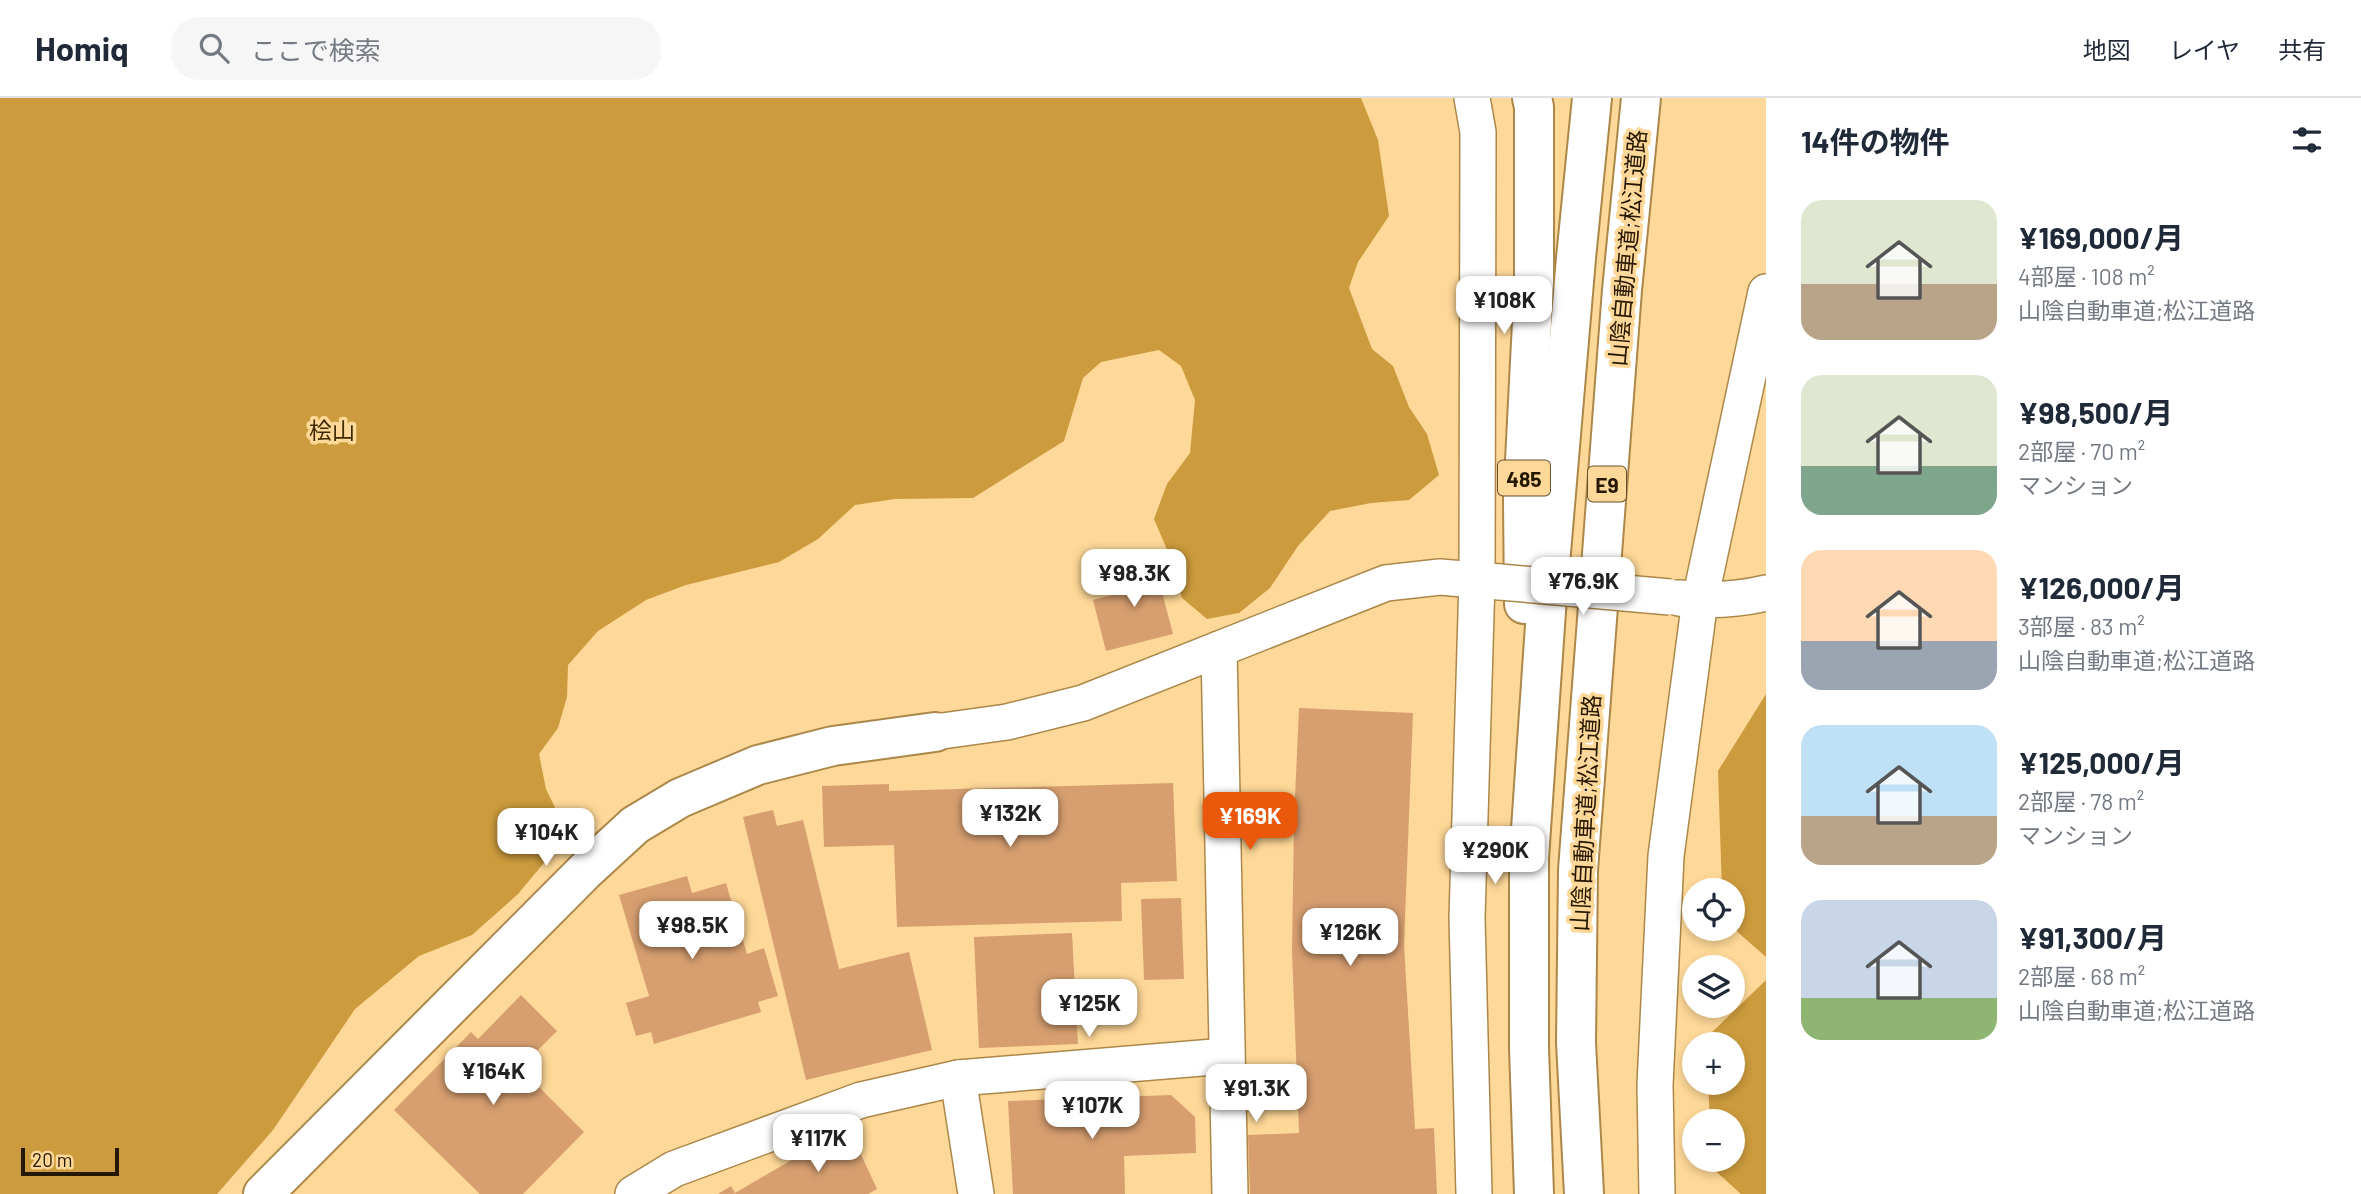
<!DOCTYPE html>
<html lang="ja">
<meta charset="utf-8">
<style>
body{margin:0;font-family:Barlow,"Noto Sans JP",sans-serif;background:#f6f6f7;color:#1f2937;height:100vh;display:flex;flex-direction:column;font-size:26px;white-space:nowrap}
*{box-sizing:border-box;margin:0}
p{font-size:23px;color:#747a83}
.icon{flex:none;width:38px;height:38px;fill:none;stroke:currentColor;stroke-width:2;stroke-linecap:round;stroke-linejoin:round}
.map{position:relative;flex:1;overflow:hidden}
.details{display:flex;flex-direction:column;background:#fff;width:595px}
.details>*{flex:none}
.controls{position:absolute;left:1682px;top:780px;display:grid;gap:14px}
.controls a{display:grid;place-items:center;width:63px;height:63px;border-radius:50%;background:#fff;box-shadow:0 4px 10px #0003;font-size:35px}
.scale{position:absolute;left:21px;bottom:18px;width:98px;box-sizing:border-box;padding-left:7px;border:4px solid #251700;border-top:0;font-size:19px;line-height:24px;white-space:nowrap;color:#251700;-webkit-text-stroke:5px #fed898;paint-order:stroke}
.price{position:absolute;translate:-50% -60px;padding:0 16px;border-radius:14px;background:#fff;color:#222;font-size:23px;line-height:46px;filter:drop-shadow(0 2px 4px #0008)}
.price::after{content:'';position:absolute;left:50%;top:42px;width:21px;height:16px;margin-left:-10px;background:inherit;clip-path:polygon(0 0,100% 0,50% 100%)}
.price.on{background:#ea580c;color:#fff}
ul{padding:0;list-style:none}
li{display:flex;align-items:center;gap:21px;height:175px;padding:0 35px}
li span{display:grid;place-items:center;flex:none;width:196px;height:140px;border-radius:21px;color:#555}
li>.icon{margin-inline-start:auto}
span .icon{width:84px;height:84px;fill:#fffc;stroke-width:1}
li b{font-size:30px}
h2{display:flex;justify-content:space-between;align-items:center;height:84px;padding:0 35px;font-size:30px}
header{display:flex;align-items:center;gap:42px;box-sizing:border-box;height:98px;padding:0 35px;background:#fff;border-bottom:2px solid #e0e1e3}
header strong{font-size:33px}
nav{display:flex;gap:38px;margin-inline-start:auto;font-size:24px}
.search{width:490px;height:63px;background:#f6f6f7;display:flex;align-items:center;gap:18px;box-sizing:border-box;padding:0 24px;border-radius:28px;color:#747a83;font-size:26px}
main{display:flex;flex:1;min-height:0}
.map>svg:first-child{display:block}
.forest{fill:#cc9b3d}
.building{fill:#d79f70}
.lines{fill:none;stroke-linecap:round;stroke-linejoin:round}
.street-casing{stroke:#ab8849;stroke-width:38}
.secondary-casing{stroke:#ab8849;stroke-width:42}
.highway-casing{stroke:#ab8849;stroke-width:42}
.street{stroke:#fff;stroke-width:35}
.secondary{stroke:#fff;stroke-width:38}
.highway{stroke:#fff;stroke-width:38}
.street-bridge-casing{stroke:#ab8849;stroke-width:38;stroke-linecap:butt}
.street-bridge{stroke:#fff;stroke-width:35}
.labels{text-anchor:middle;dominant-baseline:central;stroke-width:7;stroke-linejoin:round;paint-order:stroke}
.shield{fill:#fed898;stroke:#66512e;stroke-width:2}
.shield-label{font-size:21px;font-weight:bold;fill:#251700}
.street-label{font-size:23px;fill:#251700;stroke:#fed898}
.park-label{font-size:23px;fill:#3f2b02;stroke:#fed898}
</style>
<header>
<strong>Homiq</strong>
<div class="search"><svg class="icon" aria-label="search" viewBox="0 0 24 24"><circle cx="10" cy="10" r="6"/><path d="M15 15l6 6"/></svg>ここで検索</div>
<nav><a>地図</a><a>レイヤ</a><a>共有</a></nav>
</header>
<main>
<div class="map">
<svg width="1766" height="1096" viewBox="0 0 1766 1096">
<rect width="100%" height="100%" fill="#fed898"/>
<g class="forest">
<path d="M0 0H1361L1378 42 1389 118 1358 164 1349 190 1372 251 1393 268 1409 309 1427 336 1439 377 1409 402 1371 405 1330 413 1298 448 1270 490 1239 515 1207 521 1182 500 1168 454 1154 421 1167 386 1190 355 1195 302 1181 268 1159 252 1101 264 1083 280 1064 343 973 400 895 401 855 407 818 441 779 464 686 487 646 502 598 533 568 567 567 599 558 630 539 656 546 691 563 726 548 760 518 796 472 837 419 858 355 911 273 1032 217 1096H0Z"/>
<path d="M1766 596V859L1733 830 1732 793H1722L1718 673Z"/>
<path d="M1766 882V1096H1741L1711 1069V1062H1732V1024H1710L1708 985H1732V947H1707V939Z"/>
</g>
<g class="building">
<path d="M1153 460 1173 536 1106 553 1093 502 1128 493 1122 468Z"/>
<path d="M1299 610 1413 615 1404 847 1415 1031 1434 1030 1437 1096H1250L1248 1037 1299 1035 1292 854 1294 722Z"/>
<path d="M1173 685 1177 783 1121 785 1122 823 897 829 894 747 824 749 822 688 889 686V693Z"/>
<path d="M773 712 777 728 803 722 839 871 909 854 932 952 806 982 743 719Z"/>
<path d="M687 778 692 795 726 785 747 856 764 850 778 898 758 904 761 914 654 946 651 934 636 938 626 905 649 898 619 797Z"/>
<path d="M1181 800 1184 881 1144 882 1141 801Z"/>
<path d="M1072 835 1078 946 979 950 974 839Z"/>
<path d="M521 897 557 933 520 970 584 1034 523 1096H480L394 1012 471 934 478 941Z"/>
<path d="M1171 997 1195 1019 1196 1055 1124 1058 1125 1096H1013L1008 1003Z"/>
<path d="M852 1037 877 1091 868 1096H718L731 1088 735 1095 795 1060Z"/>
</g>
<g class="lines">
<g class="street-casing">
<g id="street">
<path d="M1472 0 1478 34 1477 482 1467 820 1474 1096"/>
<path d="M1679 500C1709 503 1737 502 1766 495"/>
<path d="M1219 551 1230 1096"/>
<path d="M935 634 1007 624 1083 605 1386 485 1440 479 1500 484"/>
<path d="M958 980 976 1096"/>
<path d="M633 1096 674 1071 861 1002 958 980 1226 958"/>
<path d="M1657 1096 1655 987 1666 758 1700 502 1766 194"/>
</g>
</g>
<g class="secondary-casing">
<path id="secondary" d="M263 1096 586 772 635 727 680 700 758 667 833 648 935 634"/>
</g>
<g class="highway-casing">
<g id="highway">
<path d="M1524 506 1523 402 1534 185V9L1532 0"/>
<path d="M1534 1096 1529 950V760L1546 513 1576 160 1592 0"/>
<path d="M1584 1096 1576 945 1578 772 1622 192 1641 0"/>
</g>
</g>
<use href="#street" class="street"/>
<use href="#secondary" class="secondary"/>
<use href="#highway" class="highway"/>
<g class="street-bridge-casing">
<path id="street-bridge" d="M1500 484 1670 499"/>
</g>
<use href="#street-bridge" class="street-bridge"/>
</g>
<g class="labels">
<g class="shield">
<rect x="1498" y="362.5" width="52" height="35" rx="5"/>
<rect x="1588" y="368.5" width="38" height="35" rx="5"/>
</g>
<g class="shield-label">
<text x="1524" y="380">485</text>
<text x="1607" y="386">E9</text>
</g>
<g class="street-label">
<text transform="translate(1627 150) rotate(-85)">山陰自動車道;松江道路</text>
<text transform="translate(1585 715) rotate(-87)">山陰自動車道;松江道路</text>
</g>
<g class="park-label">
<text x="332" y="332">桧山</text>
</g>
</g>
</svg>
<div class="controls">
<a><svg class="icon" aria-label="locate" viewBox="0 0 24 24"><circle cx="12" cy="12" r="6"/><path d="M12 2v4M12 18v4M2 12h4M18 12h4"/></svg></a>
<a><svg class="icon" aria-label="layers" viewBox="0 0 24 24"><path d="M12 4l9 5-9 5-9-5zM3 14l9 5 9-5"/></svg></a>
<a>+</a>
<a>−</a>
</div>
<div class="scale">20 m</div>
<b class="price" style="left:1504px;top:238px">¥108K</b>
<b class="price" style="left:1134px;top:511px">¥98.3K</b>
<b class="price" style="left:1583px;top:519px">¥76.9K</b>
<b class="price" style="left:1010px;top:751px">¥132K</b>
<b class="price on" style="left:1250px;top:754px">¥169K</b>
<b class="price" style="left:546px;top:770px">¥104K</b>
<b class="price" style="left:1495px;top:788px">¥290K</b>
<b class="price" style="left:692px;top:863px">¥98.5K</b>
<b class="price" style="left:1350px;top:870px">¥126K</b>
<b class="price" style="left:1089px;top:941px">¥125K</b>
<b class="price" style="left:493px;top:1009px">¥164K</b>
<b class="price" style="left:1256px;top:1026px">¥91.3K</b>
<b class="price" style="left:1092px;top:1043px">¥107K</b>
<b class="price" style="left:818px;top:1076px">¥117K</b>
</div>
<section class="details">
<h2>14件の物件<svg class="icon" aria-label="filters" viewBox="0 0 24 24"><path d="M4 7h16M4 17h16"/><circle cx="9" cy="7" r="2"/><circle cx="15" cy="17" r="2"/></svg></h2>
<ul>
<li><span style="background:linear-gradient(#dfe7d0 60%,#b9a48a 0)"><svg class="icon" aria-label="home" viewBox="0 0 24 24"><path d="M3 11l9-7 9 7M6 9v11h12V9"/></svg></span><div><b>¥169,000/月</b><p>4部屋 · 108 m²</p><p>山陰自動車道;松江道路</p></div></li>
<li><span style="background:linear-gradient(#dfe7d0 65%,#7fa58c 0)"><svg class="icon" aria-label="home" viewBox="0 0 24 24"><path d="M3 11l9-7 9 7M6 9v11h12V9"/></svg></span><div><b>¥98,500/月</b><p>2部屋 · 70 m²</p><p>マンション</p></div></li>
<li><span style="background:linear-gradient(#ffd9b3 65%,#9aa5b1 0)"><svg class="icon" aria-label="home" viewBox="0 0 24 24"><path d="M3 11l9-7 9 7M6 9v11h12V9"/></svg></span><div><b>¥126,000/月</b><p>3部屋 · 83 m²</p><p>山陰自動車道;松江道路</p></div></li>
<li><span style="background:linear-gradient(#bfe0f5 65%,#b9a48a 0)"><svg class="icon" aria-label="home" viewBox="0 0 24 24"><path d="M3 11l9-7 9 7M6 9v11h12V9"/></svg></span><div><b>¥125,000/月</b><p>2部屋 · 78 m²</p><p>マンション</p></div></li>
<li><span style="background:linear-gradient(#c9d6e8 70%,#8fb573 0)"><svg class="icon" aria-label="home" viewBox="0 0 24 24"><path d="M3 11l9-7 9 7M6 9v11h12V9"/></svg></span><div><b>¥91,300/月</b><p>2部屋 · 68 m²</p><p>山陰自動車道;松江道路</p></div></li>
</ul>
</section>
</main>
